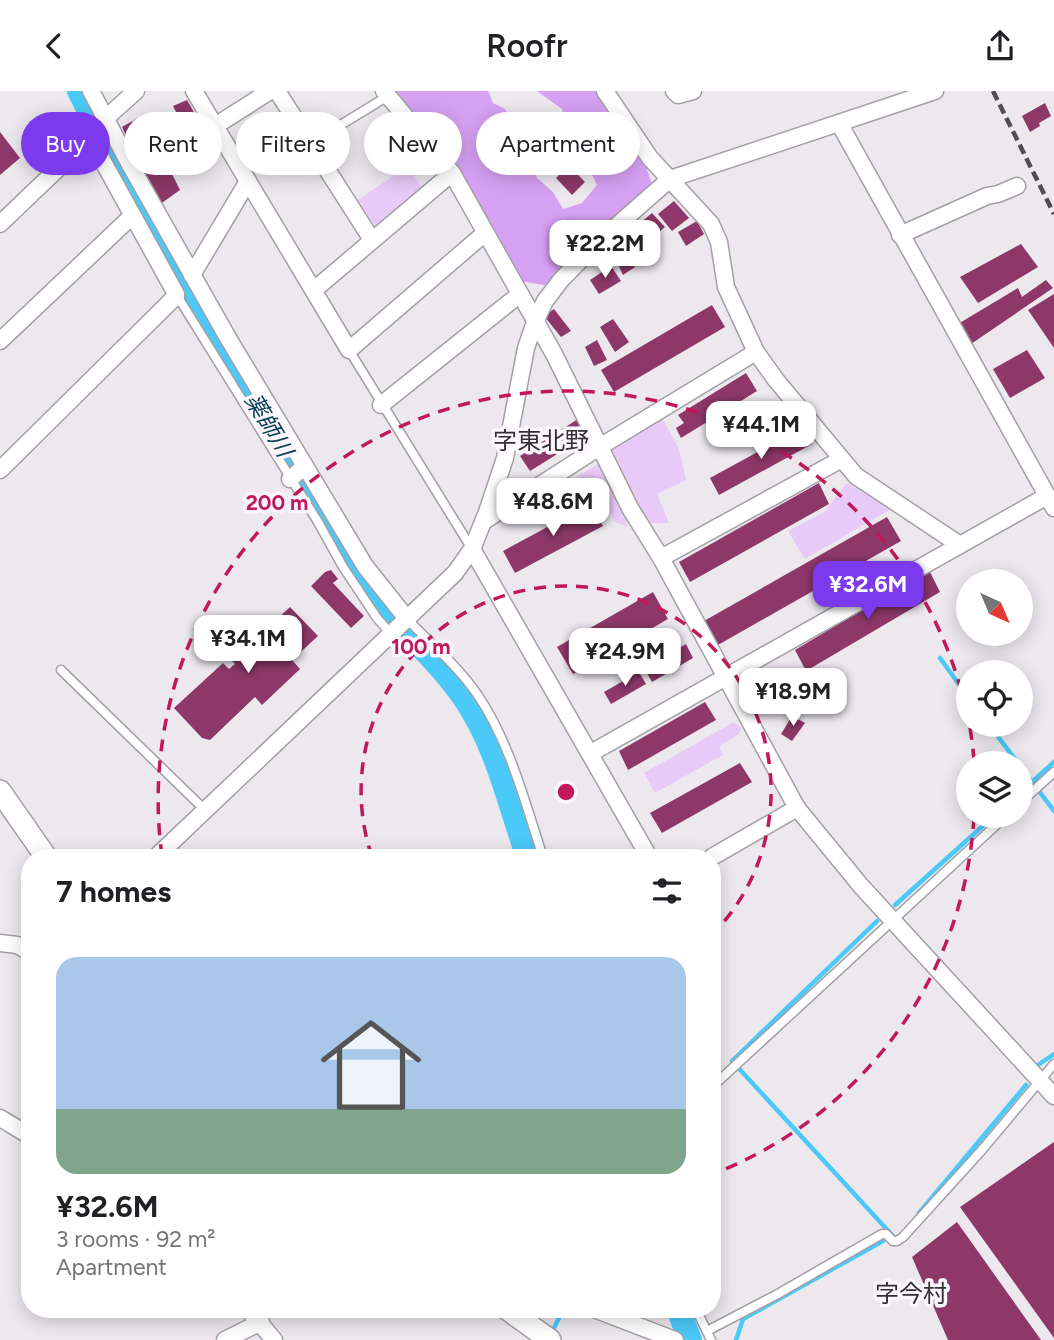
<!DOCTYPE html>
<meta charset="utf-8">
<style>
body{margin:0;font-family:Figtree,"Noto Sans JP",sans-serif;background:#f2f2f2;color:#202124;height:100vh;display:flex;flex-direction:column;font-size:26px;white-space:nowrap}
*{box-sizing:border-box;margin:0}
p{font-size:23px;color:#757577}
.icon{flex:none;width:38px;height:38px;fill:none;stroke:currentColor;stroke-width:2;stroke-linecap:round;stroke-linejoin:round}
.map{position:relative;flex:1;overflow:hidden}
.panel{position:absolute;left:21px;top:758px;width:700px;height:469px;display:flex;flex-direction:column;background:#fff;border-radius:28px;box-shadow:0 4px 18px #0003}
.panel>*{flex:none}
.hud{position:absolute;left:21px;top:21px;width:700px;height:63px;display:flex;gap:14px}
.needle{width:46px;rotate:136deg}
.buttons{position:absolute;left:956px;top:478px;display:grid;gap:14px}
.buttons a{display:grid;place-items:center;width:77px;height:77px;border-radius:50%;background:#fff;box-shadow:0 4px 18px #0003;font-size:35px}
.price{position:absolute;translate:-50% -60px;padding:0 16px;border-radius:14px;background:#fff;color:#222;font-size:23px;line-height:46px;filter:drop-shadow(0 2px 4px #0008)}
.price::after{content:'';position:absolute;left:50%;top:42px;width:21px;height:16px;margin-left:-10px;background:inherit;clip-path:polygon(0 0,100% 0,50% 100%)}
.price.on{background:#7c3aed;color:#fff}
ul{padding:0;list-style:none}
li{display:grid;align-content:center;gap:14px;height:371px;padding:0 35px}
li+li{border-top:2px solid #e0e0e0}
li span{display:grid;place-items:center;height:217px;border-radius:21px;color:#555}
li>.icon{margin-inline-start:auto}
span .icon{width:126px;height:126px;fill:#fffc;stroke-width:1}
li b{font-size:30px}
h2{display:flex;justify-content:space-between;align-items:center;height:84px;padding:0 35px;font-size:30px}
.chip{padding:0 24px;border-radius:32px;background:#fff;box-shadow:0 4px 18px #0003;font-size:24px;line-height:63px}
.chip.on{background:#7c3aed;color:#fff}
header{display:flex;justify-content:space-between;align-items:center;height:91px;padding:0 35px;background:#fff;font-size:32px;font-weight:600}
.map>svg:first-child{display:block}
.green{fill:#e7caf7}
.forest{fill:#d6a0f3}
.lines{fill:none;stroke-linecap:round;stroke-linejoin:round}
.stream{stroke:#4bc9f9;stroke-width:4.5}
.river{stroke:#4bc9f9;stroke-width:24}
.building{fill:#8d3869}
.lane-casing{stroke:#a3a0a5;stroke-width:11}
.street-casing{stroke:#a3a0a5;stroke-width:19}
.secondary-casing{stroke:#a3a0a5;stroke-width:24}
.lane{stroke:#fff;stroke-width:8}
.street{stroke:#fff;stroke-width:16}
.secondary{stroke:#fff;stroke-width:21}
.rail{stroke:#4f4d51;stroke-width:4.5;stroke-dasharray:10 5;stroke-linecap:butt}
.ring{fill:none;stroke:#c2185b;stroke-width:3.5;stroke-dasharray:12 9}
.labels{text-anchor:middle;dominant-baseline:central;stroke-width:7;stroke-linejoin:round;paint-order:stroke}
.water-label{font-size:23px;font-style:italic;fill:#0b4255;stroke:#faf6fc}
.quarter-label{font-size:24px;fill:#323033;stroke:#faf6fc}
.centre{fill:#c2185b;stroke:#faf6fc;stroke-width:3.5}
.ring-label{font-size:21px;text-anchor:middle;font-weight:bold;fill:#c2185b;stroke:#faf6fc;stroke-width:7;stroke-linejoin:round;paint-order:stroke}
</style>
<header><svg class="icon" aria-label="back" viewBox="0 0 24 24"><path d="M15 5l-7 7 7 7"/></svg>Roofr<svg class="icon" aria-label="share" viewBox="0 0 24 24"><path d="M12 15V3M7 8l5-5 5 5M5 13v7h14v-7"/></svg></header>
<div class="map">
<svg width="1054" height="1249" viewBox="0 0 1054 1249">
<rect width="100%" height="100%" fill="#ece8ee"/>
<g class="green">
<path d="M408 75 423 99 375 135 358 109Z"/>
<path d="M661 325 679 358 686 389 657 403 669 432H647L610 354Z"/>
<path d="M601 371 623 416 628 436 615 431 599 403 569 419 557 398Z"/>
<path d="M847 392 891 418 805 468 788 440 824 421Z"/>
<path d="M734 631 741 637 739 643 719 655 723 664 655 702 644 682Z"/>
</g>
<path class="forest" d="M396 0H488L493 12 505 18 517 34 520 48 537 87 553 101 563 118 582 112 597 94 582 62 568 49 562 18 537 0H597L643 67 653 96 549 195 521 190 398 9Z"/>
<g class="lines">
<g class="stream">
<path d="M92 28 93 27"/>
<path d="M79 48 84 40"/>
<path d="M940 567 968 606"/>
<path d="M989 634 1018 672"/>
<path d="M1020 675 1054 720"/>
<path d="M1020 702 1054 671"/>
<path d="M895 814 995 724"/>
<path d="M877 830 732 970 893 1145"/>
<path d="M1038 974 1054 963"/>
<path d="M919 1122 1026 994"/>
<path d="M553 1239 560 1225"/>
<path d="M690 1248 694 1249"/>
<path d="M736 1249 743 1228 883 1150"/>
</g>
<g class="river">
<path d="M79 0 111 64 151 137 358 482C388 529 434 562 465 608 497 655 509 713 528 766"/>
<path d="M678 1218 690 1249"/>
</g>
</g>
<g class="building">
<path d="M187 9 195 23 181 31 173 15Z"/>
<path d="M1045 12 1051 25 1039 32 1040 35 1030 41 1022 25Z"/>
<path d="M143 24 180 99 159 114 122 36Z"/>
<path d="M0 41 20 67 0 84Z"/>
<path d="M569 74 585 91 572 104 556 87Z"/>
<path d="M674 110 689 127 672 140 658 123Z"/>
<path d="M652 122 665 136 652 147 640 132Z"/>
<path d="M697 130 704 143 686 155 678 141Z"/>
<path d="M643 145 652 161 639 170 630 152Z"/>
<path d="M1021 153 1038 176 978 212 960 186Z"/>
<path d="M626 159 635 176 623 184 614 165Z"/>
<path d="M611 175 621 190 599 203 590 189Z"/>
<path d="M1046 189 1053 197 971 253 958 233 1018 197 1022 206Z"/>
<path d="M1054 203V257L1028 219Z"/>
<path d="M712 214 725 236 614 301 601 279Z"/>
<path d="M554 218 571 240 561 246 544 225Z"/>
<path d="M613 228 629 251 615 261 600 236Z"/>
<path d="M597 249 607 269 594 275 585 256Z"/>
<path d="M1027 259 1045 287 1010 307 993 278Z"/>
<path d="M746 282 757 300 681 347 676 337 684 332 678 324Z"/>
<path d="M578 328 588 344 530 380 520 365Z"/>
<path d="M803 336 812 353 719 404 710 387Z"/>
<path d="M819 392 829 413 690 491 679 471Z"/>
<path d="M590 413 603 435 515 482 503 460Z"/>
<path d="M887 426 901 450 718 554 704 530Z"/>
<path d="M331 479 338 488 333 492 364 525 351 537 311 495 325 481Z"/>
<path d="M929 479 940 501 806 580 795 559Z"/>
<path d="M653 501 668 528 573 583 557 556Z"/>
<path d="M290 516 318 545 292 569 300 578 262 614 255 606 210 649 202 647 174 617 223 572 229 578 235 573 226 563 253 538 263 541Z"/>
<path d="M686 553 693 567 652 591 644 577Z"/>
<path d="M771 577 774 581 780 578 790 593 771 604 768 598 756 605 747 591Z"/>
<path d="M639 581 646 593 611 613 604 601Z"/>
<path d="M705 611 716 629 628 679 619 660Z"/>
<path d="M792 625 805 632 792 650 781 643Z"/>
<path d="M740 672 752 691 662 742 650 722Z"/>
<path d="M1054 1051V1247L960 1116Z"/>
<path d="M957 1131 1041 1249H948L912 1166Z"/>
</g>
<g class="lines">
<g class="lane-casing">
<g id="lane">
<path d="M311 52 388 5"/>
<path d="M176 203 318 431 343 476 377 527 391 543"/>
<path d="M349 259 472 458"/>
<path d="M408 529C431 553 458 575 477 603 510 651 525 712 543 766"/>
<path d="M61 579 205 719"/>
<path d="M1020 712 1054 681"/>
<path d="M712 996 1007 724"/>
<path d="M696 1218 711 1249"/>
<path d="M707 1240 776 1204 882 1143H886L893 1150H897L903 1146 981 1060 1054 973"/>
</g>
</g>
<g class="street-casing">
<g id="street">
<path d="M91 0 128 70 228 247 365 475 408 529"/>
<path d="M194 0 349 259 485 142"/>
<path d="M277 0 372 149"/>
<path d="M384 0 452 82 554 263 630 417 661 467 797 717 861 795 1054 1005"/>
<path d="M605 0 650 67 711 133 719 151 726 196 756 261 776 289 856 385 960 454"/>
<path d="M674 0 678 4 693 0"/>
<path d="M839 32 1054 417"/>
<path d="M215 35 270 0"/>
<path d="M90 47 176 203"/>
<path d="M0 133 90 47 106 27 136 0"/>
<path d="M900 144 987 105 998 103 1017 95"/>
<path d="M192 184 248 90"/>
<path d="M314 199 452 82"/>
<path d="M0 250 132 125"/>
<path d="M381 314 520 203"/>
<path d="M0 379 176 205"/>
<path d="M290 388 305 375"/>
<path d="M484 430 601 355 756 261"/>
<path d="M472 458 649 766"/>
<path d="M661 467 840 369"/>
<path d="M591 662 1047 405"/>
<path d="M156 766 455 482 472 458 487 421 505 367 526 257 535 231 545 210 561 189 596 153 670 88 935 0"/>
<path d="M712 766 797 717"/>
<path d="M0 852 17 854 30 861"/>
<path d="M0 1027 30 1045"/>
<path d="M248 1218 274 1249"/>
<path d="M594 1218 675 1249"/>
<path d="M225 1249 261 1231"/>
</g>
</g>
<g class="secondary-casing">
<g id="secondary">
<path d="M0 700 46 766"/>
<path d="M507 1218 550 1249"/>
</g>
</g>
<use href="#lane" class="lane"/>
<use href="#street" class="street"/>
<use href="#secondary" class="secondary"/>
<path class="rail" d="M993 0 1054 123"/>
</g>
<g class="ring">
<path d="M372 766A205 205 0 1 1 713 843"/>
<path d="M974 726A409 409 0 0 1 713 1083M162 765A409 409 0 0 1 967 623M970 637A409 409 0 0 1 974 669"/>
</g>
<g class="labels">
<g class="water-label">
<text transform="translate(269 334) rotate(59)">薬師川</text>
</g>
<g class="quarter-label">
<text x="541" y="349">字東北野</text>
<text x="911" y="1202">字今村</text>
</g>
</g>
<circle cx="566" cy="701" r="10" class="centre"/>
<g class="ring-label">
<text x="277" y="419">200 m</text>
<text x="421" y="563">100 m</text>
</g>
</svg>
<div class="buttons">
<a><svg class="needle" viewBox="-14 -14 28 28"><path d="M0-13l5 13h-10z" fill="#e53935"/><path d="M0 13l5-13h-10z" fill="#757577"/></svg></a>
<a><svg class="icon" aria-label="locate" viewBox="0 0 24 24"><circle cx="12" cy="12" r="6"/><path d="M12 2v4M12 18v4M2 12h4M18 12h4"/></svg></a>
<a><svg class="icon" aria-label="layers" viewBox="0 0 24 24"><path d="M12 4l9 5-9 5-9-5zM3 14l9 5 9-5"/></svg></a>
</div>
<b class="price" style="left:605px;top:189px">¥22.2M</b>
<b class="price" style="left:761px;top:370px">¥44.1M</b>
<b class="price" style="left:553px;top:447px">¥48.6M</b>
<b class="price on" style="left:868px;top:530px">¥32.6M</b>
<b class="price" style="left:248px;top:584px">¥34.1M</b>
<b class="price" style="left:625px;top:597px">¥24.9M</b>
<b class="price" style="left:793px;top:637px">¥18.9M</b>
<div class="hud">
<a class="chip on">Buy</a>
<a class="chip">Rent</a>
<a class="chip">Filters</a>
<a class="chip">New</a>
<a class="chip">Apartment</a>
</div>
<section class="panel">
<h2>7 homes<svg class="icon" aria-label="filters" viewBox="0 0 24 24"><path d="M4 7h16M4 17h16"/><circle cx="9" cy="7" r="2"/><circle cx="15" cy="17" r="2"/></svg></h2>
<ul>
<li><span style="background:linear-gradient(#a9c7e8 70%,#7fa58c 0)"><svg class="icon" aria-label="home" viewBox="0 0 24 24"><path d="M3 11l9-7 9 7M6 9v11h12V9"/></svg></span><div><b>¥32.6M</b><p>3 rooms · 92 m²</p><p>Apartment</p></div></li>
</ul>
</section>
</div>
